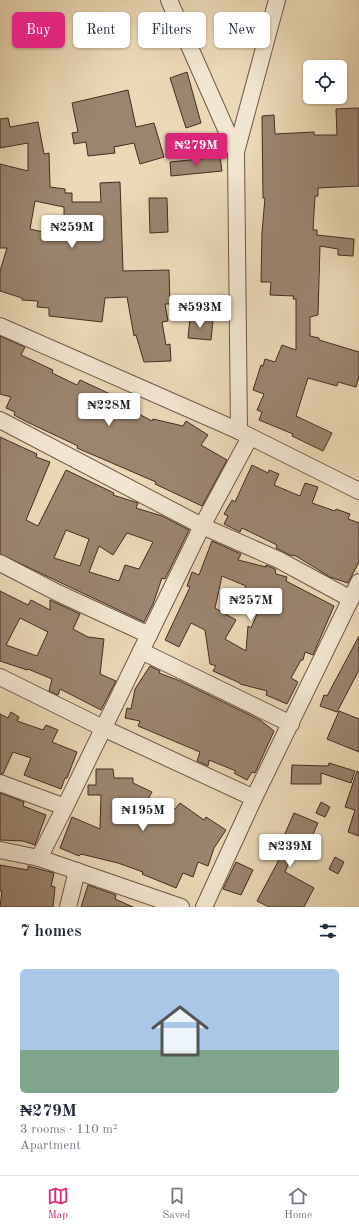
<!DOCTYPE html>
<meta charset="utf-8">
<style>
body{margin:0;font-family:"Old Standard TT",serif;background:#f2f2f3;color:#1f2937;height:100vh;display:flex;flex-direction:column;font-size:15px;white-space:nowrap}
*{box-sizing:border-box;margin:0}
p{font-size:13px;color:#747a83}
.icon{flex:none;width:22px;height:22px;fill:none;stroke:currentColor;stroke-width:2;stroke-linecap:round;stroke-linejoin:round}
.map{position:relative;height:907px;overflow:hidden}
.panel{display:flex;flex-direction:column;background:#fff;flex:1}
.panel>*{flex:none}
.hud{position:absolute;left:12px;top:12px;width:335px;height:36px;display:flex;gap:8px}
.buttons{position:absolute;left:303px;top:60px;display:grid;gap:8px}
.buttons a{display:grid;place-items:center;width:44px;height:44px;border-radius:6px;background:#fff;box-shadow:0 1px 3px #0004;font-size:20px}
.price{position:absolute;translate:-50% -34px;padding:0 9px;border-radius:4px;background:#fff;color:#222;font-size:13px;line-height:26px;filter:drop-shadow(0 1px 2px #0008)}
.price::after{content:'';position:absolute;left:50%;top:24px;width:12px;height:9px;margin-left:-6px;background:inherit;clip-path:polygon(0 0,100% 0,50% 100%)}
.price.current{background:#db2777;color:#fff}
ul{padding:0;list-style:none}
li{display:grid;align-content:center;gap:8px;height:212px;padding:0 20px}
li span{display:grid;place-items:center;height:124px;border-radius:6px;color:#555}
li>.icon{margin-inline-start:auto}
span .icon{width:72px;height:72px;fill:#fffc;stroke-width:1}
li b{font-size:17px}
h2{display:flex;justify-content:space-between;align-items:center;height:48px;padding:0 20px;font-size:17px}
.chip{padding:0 14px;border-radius:6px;background:#fff;box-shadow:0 1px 3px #0004;font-size:14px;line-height:36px}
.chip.current{background:#db2777;color:#fff}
.tabs{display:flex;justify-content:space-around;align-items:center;height:56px;border-top:1px solid #e0e1e3;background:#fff;font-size:11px;color:#747a83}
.tabs a{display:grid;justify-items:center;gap:2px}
.tabs .current{color:#db2777}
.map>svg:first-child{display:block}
.building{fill:#9c856e;stroke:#452b1f;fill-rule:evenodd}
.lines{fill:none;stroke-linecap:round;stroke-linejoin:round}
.minor-casing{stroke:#6f5645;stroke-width:18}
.minor{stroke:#f3e6d0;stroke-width:16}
</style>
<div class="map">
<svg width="359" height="907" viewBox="0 0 359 907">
<rect width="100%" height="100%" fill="#ecd9b6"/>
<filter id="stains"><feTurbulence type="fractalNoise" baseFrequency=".005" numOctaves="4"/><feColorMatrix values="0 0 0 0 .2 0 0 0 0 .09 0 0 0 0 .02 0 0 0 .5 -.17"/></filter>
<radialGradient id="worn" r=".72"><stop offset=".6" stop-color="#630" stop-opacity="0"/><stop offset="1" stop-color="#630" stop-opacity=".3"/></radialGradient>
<g class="building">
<path d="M187 72 201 123 186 128 170 78Z"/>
<path d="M128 90 136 127 154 123 164 157 140 164 134 143 114 147 115 153 88 156 86 142 74 144 72 133 78 132 72 103Z"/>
<path d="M359 108V186L318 188V196H315L313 230H317V235L354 239 353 256 338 255V249L320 246 318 315 310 317V336L319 338V340L359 352V376L356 387 338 382 337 386 308 378 296 416 332 433 323 451 292 436 293 434 259 420 262 412 257 410 264 394 253 390 261 365 263 366 265 359 275 362 282 345 296 350V299H293L294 296 270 295 271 282H261L262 232 265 198H263L262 116 274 115 275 134 314 132V135H337L336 109Z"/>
<path d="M8 118 10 127 38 122 44 154 49 153 50 187 65 189V193H72V202H101L100 183 120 182 123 271 169 270 170 304H165L168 321 162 322 166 345 170 344 171 361 144 362 136 335 134 336 127 297 105 298 102 322 49 316V308L37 307 38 301 22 300V298L0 291V271L7 248H0V164L28 171V143L0 148V119ZM35 201 64 207V230H60V236L30 229Z"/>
<path d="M220 157 222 171 171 176 170 162Z"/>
<path d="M149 198H167L168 232 150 233Z"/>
<path d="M190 318 213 320 211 340 188 338Z"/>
<path d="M0 336 25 347 21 355 53 370 52 373 77 385 80 380 108 393 117 398 115 401 152 421 153 419 183 426 186 421 208 435 201 445 227 460 202 506 155 484 156 482 77 448 78 446 27 422 14 415 15 412 6 408 11 397 0 394Z"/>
<path d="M0 437 37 454 36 457 50 462 26 520 38 526 66 470 114 493 113 495 138 503 136 508 162 516 189 530 165 579 162 578 153 604 144 622 0 554ZM66 530 89 539 80 566 54 558ZM127 533 153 542 139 569 125 565 119 581 89 572 99 546 113 555Z"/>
<path d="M252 465 268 473 269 470 279 474 274 485 300 496 305 483 318 487 312 503 335 511 336 509 350 514 348 519 359 523V562L348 583 330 577 296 556 290 555 276 548 277 545 242 528 240 532 224 524 228 516 224 514 232 500 235 502Z"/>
<path d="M212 541 241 554 238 560 266 567V565L275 569 276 574 287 577 286 581 334 606 313 655 305 652 303 660H301L291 678 298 682 287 704 266 695 267 691 240 684V683L213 671 216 666 210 664 205 630 191 623 179 647 165 640 190 587 187 586 192 572 199 575ZM222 576 246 586 239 603 244 605 251 592 264 598 251 628 248 626 246 651 225 639 236 620 215 608Z"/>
<path d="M0 591 28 605 31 600 50 610V600L80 614 73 629 88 637 104 639 100 674 116 681 101 710 60 689 58 695 49 691 52 679 28 669 27 670 0 661ZM20 618 48 632 37 656 6 645Z"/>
<path d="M359 636V670L337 712 320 706 324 695 327 696Z"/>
<path d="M150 666 160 671 159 673 180 681 260 720 274 731 255 773 252 772 247 780 234 773 236 771 209 760 208 766 197 761 200 752 138 726 140 721 125 718 127 708 131 709 135 689Z"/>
<path d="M339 711 359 719V752L327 739Z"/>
<path d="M11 712 19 717 17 721 43 730 46 725 58 730 52 742 77 752 67 778H65L61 789 24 775 31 758 13 752 3 774H0V714L8 718Z"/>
<path d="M329 763 355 771 351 783 321 773V784H291L292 765 328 766Z"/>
<path d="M96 769H113L114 778H133V783L152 792 147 801 151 803 149 806 175 809 180 803 204 820 206 817 226 830 214 848 208 866 198 862 193 877 183 873 176 888 142 874 143 872 118 863 81 854 79 856 60 848 72 817 100 829 101 795H88V785H96Z"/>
<path d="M357 771 359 772V836L348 832 355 810 345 807Z"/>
<path d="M0 793 24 802 23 806 46 815 35 845 23 841 0 840Z"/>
<path d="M321 802 330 807 325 817 316 813Z"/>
<path d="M294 813 318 823 302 859 292 855 285 872 314 888 304 907H269L257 901 281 856 276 854Z"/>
<path d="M335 857 344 862 338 874 329 869Z"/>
<path d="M236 862 253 870 241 895 223 889Z"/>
<path d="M0 865 28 870V866L54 873 51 886 55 887 53 907H0L2 891H0Z"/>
<path d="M88 885 116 895 115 899 133 907H81Z"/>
</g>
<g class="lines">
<g class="minor-casing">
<g id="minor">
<path d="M169 0 236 152 239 431"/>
<path d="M236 152 277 0"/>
<path d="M0 326 239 431 359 491"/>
<path d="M0 420 202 526 279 560 351 599"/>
<path d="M0 563 58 593 149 635"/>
<path d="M141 651 291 724"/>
<path d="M0 677 103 728 254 798"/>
<path d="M0 783 65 807"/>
<path d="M0 850 39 858 181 907"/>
<path d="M39 858 65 807 202 526 250 437"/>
<path d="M68 907 77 871"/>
<path d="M204 907 254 798 359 582"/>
</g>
</g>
<use href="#minor" class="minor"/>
</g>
<rect width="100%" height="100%" filter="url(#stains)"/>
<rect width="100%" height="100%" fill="url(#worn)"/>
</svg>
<div class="buttons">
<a><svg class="icon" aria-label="locate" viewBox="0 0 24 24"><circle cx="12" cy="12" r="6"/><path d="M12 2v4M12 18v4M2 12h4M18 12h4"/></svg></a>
</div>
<b class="price current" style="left:196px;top:167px">₦279M</b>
<b class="price" style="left:72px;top:249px">₦259M</b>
<b class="price" style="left:200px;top:329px">₦593M</b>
<b class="price" style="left:109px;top:427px">₦228M</b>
<b class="price" style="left:251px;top:622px">₦257M</b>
<b class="price" style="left:143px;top:832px">₦195M</b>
<b class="price" style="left:290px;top:868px">₦239M</b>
<div class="hud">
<a class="chip current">Buy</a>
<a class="chip">Rent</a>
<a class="chip">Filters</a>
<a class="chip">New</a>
</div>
</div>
<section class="panel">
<h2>7 homes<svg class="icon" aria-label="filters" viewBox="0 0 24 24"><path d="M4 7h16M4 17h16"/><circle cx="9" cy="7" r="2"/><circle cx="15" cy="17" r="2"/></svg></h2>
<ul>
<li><span style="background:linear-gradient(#a9c7e8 65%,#7fa58c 0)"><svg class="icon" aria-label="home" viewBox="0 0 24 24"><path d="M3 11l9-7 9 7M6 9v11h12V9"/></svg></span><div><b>₦279M</b><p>3 rooms · 110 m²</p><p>Apartment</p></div></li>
</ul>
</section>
<nav class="tabs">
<a class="current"><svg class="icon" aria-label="map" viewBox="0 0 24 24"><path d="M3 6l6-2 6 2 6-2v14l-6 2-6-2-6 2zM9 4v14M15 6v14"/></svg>Map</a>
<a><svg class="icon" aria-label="saved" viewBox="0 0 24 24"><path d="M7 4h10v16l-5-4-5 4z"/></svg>Saved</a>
<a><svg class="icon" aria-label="home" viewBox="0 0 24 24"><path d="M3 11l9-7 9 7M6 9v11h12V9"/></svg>Home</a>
</nav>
